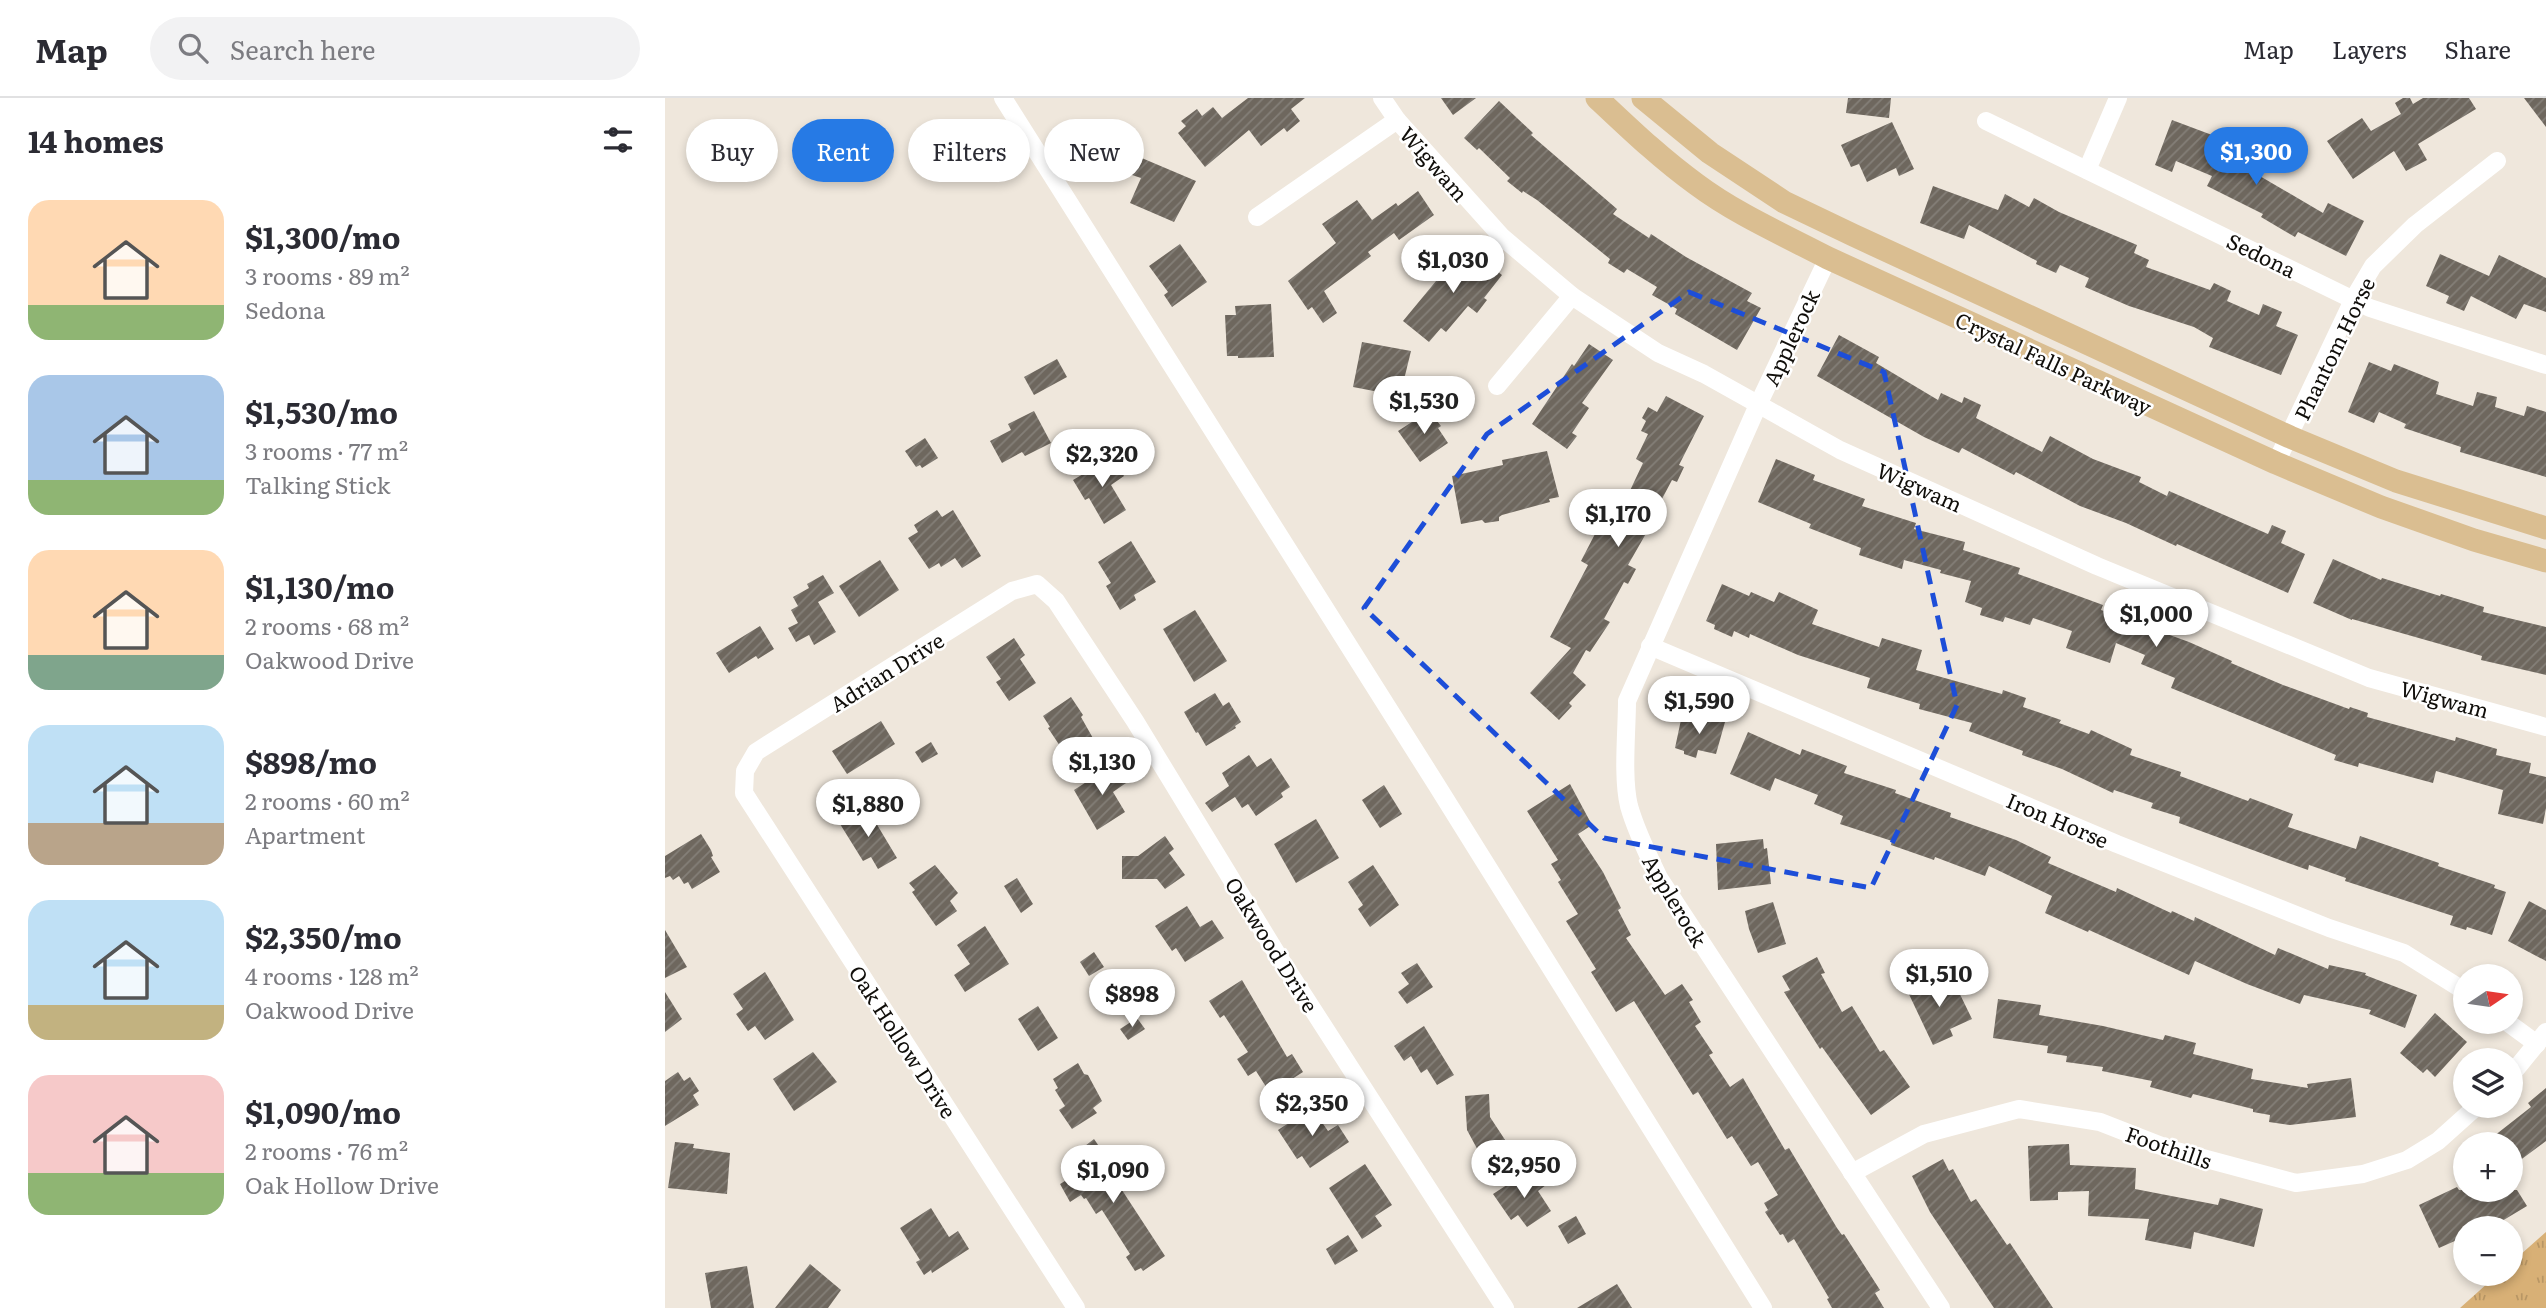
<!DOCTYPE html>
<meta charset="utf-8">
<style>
body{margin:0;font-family:Literata,serif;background:#f2f2f3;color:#2b2b33;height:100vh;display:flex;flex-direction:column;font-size:26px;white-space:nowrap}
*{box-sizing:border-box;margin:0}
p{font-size:23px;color:#7c7c81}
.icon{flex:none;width:38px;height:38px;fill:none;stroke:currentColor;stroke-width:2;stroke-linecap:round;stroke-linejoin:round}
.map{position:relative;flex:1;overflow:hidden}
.panel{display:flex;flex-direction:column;background:#fff;width:665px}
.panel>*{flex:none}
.top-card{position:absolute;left:21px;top:21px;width:665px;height:63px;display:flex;gap:14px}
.needle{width:46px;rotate:77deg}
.tools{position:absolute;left:1788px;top:866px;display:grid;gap:14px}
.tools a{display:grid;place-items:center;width:70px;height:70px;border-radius:50%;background:#fff;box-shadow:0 4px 10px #0003;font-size:35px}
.price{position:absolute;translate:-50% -60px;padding:0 16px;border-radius:24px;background:#fff;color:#222;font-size:23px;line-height:46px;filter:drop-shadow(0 2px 4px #0008)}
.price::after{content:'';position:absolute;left:50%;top:42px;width:21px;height:16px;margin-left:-10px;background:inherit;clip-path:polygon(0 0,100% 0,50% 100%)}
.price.on{background:#267ae5;color:#fff}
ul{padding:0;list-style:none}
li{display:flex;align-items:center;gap:21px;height:175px;padding:0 28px}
li span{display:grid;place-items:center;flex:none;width:196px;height:140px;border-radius:21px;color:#555}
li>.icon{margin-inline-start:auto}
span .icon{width:84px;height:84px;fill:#fffc;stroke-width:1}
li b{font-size:30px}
h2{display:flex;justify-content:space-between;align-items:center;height:84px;padding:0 28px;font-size:30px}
.tag{padding:0 24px;border-radius:32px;background:#fff;box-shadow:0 4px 10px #0003;font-size:24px;line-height:63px}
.tag.on{background:#267ae5;color:#fff}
header{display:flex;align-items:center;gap:42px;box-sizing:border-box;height:98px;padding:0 35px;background:#fff;border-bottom:2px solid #e1e1e2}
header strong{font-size:33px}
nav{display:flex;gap:38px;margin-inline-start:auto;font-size:24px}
.search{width:490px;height:63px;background:#f2f2f3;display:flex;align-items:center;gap:18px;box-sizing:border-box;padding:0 24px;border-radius:38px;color:#7c7c81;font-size:26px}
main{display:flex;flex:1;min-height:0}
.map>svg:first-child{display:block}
.park{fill:url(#park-tufts)}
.building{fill:url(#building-hatch)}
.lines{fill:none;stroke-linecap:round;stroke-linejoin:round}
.minor{stroke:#fff;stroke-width:18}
.major{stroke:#dabe91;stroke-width:23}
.marked{fill:none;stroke:#1d4ed8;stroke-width:5;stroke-dasharray:14 9;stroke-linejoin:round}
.labels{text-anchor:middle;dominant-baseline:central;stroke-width:5;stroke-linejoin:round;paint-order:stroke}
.street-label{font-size:21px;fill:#100e0a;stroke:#fff}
</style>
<header>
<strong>Map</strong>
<div class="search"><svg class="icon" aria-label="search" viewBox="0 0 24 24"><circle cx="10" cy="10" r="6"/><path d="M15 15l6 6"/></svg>Search here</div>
<nav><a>Map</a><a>Layers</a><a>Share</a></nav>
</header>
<main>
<section class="panel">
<h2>14 homes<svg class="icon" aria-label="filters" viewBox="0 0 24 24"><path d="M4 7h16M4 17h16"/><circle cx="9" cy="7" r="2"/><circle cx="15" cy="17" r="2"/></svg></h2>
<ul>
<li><span style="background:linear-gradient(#ffd9b3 75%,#8fb573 0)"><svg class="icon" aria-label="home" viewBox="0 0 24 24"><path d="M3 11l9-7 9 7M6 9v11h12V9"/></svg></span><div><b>$1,300/mo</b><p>3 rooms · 89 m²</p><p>Sedona</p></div></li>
<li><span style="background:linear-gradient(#a9c7e8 75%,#8fb573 0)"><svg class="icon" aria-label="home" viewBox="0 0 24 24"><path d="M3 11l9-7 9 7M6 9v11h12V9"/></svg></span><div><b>$1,530/mo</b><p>3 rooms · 77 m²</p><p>Talking Stick</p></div></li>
<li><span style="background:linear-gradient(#ffd9b3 75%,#7fa58c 0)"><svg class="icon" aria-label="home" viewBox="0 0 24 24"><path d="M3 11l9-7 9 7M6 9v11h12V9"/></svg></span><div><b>$1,130/mo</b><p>2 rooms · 68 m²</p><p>Oakwood Drive</p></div></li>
<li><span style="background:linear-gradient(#bfe0f5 70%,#b9a48a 0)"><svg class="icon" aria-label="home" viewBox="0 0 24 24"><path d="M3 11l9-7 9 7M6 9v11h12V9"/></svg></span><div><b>$898/mo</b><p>2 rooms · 60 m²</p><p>Apartment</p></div></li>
<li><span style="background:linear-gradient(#bfe0f5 75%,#c2b280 0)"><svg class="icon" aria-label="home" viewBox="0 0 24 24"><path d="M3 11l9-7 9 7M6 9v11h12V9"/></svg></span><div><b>$2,350/mo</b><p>4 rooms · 128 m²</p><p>Oakwood Drive</p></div></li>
<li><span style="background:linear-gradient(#f6c9c9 70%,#8fb573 0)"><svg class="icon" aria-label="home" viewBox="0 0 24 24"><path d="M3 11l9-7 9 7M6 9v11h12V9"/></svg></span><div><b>$1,090/mo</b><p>2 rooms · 76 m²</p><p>Oak Hollow Drive</p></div></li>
</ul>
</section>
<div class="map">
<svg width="1881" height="1210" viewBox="0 0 1881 1210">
<defs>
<pattern id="park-tufts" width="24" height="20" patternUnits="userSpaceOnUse" patternTransform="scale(1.75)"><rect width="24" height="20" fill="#d8b076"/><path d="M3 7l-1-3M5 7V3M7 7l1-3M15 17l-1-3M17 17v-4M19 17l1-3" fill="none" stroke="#b89665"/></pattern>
<pattern id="building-hatch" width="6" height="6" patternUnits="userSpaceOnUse" patternTransform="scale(1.75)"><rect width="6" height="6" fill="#6e675e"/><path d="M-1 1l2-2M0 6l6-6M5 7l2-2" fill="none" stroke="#847f78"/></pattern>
</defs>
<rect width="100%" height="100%" fill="#efe7dc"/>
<path class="park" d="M1881 1134V1210H1795L1833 1176H1846V1165Z"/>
<g class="building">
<path d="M583 0H640L626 11 635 23 622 34 619 30 596 48 584 32 540 69 513 35 521 28 516 23 532 11 537 18 548 9 557 20Z"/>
<path d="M776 0H811L788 17Z"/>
<path d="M1183 0H1226L1224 20 1181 15Z"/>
<path d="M1738 0H1745L1748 6 1758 0H1804L1811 11 1753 46 1762 62 1741 73 1729 53 1688 81 1662 43 1697 20 1706 33 1736 16 1730 5Z"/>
<path d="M1859 0H1881V29Z"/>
<path d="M834 3 868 35 866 37 952 111 948 116 984 140 986 136 1021 159 1087 195 1082 203 1096 210 1072 252 1010 216 1012 211 987 197 992 189 962 171 959 175 943 165 945 161 872 102 858 93 857 95 842 83 845 80 814 50 812 52 799 40Z"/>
<path d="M1507 22 1547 37 1546 41 1578 57 1583 46 1604 56 1593 77 1658 115 1663 105 1699 123 1681 158 1633 134 1630 139 1596 119 1598 116 1542 88 1547 78 1511 63 1507 74 1490 67Z"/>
<path d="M1227 24 1249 71 1234 78 1231 70 1202 84 1194 66 1186 69 1176 47Z"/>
<path d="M472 58 531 83 509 124 465 105 476 80 464 76Z"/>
<path d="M1268 88 1333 112 1340 96 1364 109 1369 100 1394 114 1472 147 1469 155 1484 162 1481 169 1545 192 1549 185 1566 193 1562 203 1594 217 1598 206 1617 214 1611 228 1633 237 1616 277 1544 249 1548 240 1529 229 1464 208 1420 189 1424 180 1395 167 1391 175 1371 166 1372 163 1304 127 1299 141 1255 125Z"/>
<path d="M753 93 769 117 734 142 729 135 703 154 706 158 659 193 672 215 658 225 647 209 643 212 623 183 671 145 657 126 692 102 707 122 731 105 733 108Z"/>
<path d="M515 146 542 184 507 209 499 197 503 194 484 168Z"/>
<path d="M800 148 837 177 819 200 822 202 812 215 803 208 781 234 776 230 764 244 738 223Z"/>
<path d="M1775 156 1824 178 1834 157 1881 180V214L1859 206 1851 221 1806 198 1799 213 1781 205 1784 198 1761 188Z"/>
<path d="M606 206 609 259 573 260V258H562L560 217H571L570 208Z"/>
<path d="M1174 237 1214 259 1211 265 1273 302 1276 295 1297 305 1299 299 1316 307 1311 320 1377 354 1385 338 1428 361 1476 379 1474 384 1502 398 1504 393 1603 436 1607 427 1621 433 1616 445 1640 456 1623 495 1512 446 1511 448 1461 425 1415 408 1351 374 1349 377 1297 350 1294 355 1259 339 1152 278Z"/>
<path d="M697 244 746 253 735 298 688 289Z"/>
<path d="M924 246 948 262 917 305 924 310 907 335 912 338 902 351 867 326 907 266 909 268Z"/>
<path d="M392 261 402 279 369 297 359 279Z"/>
<path d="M1704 264 1726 273 1729 266 1774 284 1771 296 1808 308 1812 294 1832 299 1830 309 1859 318 1862 308 1881 314V379L1795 354 1796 349 1739 330 1741 326 1714 314 1709 325 1683 314Z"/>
<path d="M1001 298 1039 318 1014 367 1019 369 1012 384 1007 382 989 416 995 419 987 434 983 432 963 467 971 471 963 486 959 484 939 521 945 524 925 554 921 552 908 575 921 587 904 605 907 608 894 622 865 595 906 550 885 539 923 467 916 463 930 436 952 395 961 401 978 365 971 361 983 336 976 333 981 323 977 320 983 309 992 314Z"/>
<path d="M369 313 386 345 360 358 357 354 337 365 325 343 346 332 343 326Z"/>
<path d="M764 313 776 328 773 330 783 345 755 364 733 333Z"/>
<path d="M260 340 273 360 257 370 255 367 251 369 240 353Z"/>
<path d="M882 353 894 399 884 401 885 404 837 417 834 419V423L820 425 817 422 796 426 787 378 838 367 837 362Z"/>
<path d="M447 359 459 378 446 387 461 412 439 426 424 400 420 402 408 382Z"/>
<path d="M1111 361 1150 377 1148 382 1200 401 1197 408 1251 425 1249 431 1300 444 1298 452 1355 470 1353 476 1438 507 1436 512 1524 544 1567 563 1566 565 1618 587 1684 611 1685 609 1703 615 1702 619 1790 643 1791 639 1832 651 1831 657 1866 665 1864 675 1881 679V710L1878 726 1833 716 1838 692 1771 673 1768 685 1694 665 1693 669 1669 662 1671 657 1506 590 1510 580 1476 566 1480 557 1451 545 1445 565 1401 550 1407 533 1368 520 1365 527 1340 519 1338 524 1315 517 1317 510 1300 504 1306 483 1275 475 1276 472 1239 462 1237 471 1194 457 1196 450 1144 430 1146 426 1093 404Z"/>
<path d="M272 412 277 419 288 412 316 458 297 470 290 460 276 469 274 465 264 471 243 440 253 434 249 427Z"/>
<path d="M466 443 491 484 469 497 471 502 455 512 441 488 446 485 433 464Z"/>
<path d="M1668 461 1716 482 1717 480 1775 498 1776 496 1819 509 1818 514 1881 529V577L1816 562 1817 558 1687 521V522L1648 505Z"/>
<path d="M215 462 234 492 194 519 174 488Z"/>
<path d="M158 477 169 495 153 504 171 534 149 547 144 537 131 544 123 530 133 525 126 512 133 508 128 499 144 490 142 486Z"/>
<path d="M1057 486 1084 498 1086 494 1109 504 1114 494 1153 512 1147 526 1214 549 1217 540 1257 552 1251 572 1337 596 1338 592 1361 600 1358 609 1396 622 1394 625 1424 636 1426 632 1467 651 1465 657 1516 674 1515 678 1583 703 1585 700 1628 716 1623 729 1691 751 1695 738 1774 765 1773 768 1830 787 1829 790 1841 794 1827 837 1802 829 1801 832 1785 827 1788 818 1680 783 1681 780 1644 767 1643 772 1626 766 1514 725 1515 719 1486 710 1488 705 1449 692 1448 695 1397 671 1357 657 1358 653 1304 633 1307 625 1254 611 1255 606 1202 590 1205 580 1133 557 1085 536 1084 540 1069 533 1067 539 1049 531 1050 527 1041 523Z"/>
<path d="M530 512 562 563 529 584 498 531Z"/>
<path d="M95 528 109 551 93 561 91 558 64 575 51 555Z"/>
<path d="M349 540 360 557 355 561 371 585 344 603 331 584 336 581 321 559Z"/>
<path d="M550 595 558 608 564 604 576 624 570 628 571 630 541 648 533 634 531 635 519 614Z"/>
<path d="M406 599 418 617 416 619 429 642 403 660 383 630 385 629 378 618Z"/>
<path d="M1017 617 1041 623 1042 620 1060 624 1051 656 1033 652 1031 660 1019 656V653L1010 650Z"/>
<path d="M216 623 230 646 182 676 167 653Z"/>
<path d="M1083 634 1135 657 1137 651 1182 668 1179 675 1231 692 1230 695 1286 715 1285 719 1351 742 1386 759 1383 765 1451 794 1452 790 1506 815 1507 813 1529 823 1530 819 1610 857 1613 850 1663 871 1664 867 1701 875 1700 877 1752 897 1740 930 1704 916 1706 912 1639 897 1635 906 1582 886 1530 863 1524 877 1424 832 1423 834 1380 815 1387 798 1324 768 1320 778 1270 759 1269 762 1226 747 1227 743 1175 726 1178 718 1149 706 1153 697 1110 680 1105 693 1065 676Z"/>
<path d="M266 644 273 656 257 665 250 654Z"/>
<path d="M584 657 592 669 606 660 625 689 616 695 618 699 591 718 583 706 577 710 570 699 547 714 540 705 564 688 557 675Z"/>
<path d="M449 666 461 685 448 694 460 714 432 732 409 692Z"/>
<path d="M905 686 927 727 913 736 938 774 956 810 953 812 966 837 961 840 1000 897 1017 886 1028 902 1024 904 1036 924 1030 928 1048 955 1044 957 1065 989 1078 980 1120 1052 1124 1050 1172 1130 1177 1137 1179 1136 1215 1192 1210 1195 1219 1210H1167L1162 1201 1164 1200 1129 1141 1123 1145 1118 1136 1115 1137 1100 1114 1103 1112 1099 1105 1113 1097 1093 1064 1086 1068 1067 1038 1062 1041 1033 994 1028 997 969 903 951 914 926 874 931 871 901 823 913 816 893 784 896 782 886 766 893 762 862 713Z"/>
<path d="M719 687 737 716 715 730 697 702Z"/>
<path d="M202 710 232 760 213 771 206 759 198 763 175 726Z"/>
<path d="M651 721 674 760 631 785 609 746Z"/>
<path d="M36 736 46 752 48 758 46 759 55 774 27 791 23 784 19 786 14 778 8 782 5 778 0 780V758Z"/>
<path d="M500 738 509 751 504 755 520 777 500 791 492 781H457V758H473Z"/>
<path d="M1098 741 1099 751 1102 750 1106 786 1053 792 1051 746Z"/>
<path d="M270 767 293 795 285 803 292 813 271 828 247 794 250 792 244 785Z"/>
<path d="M708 767 734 807 705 829 693 811 698 807 683 784Z"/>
<path d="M352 780 368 806 356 815 339 788Z"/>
<path d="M1864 803 1881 812V863L1843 843Z"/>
<path d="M1108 804 1121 846 1093 855 1084 831 1080 813Z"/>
<path d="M522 808 535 829 547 822 559 840 520 864 511 850 507 853 490 828Z"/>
<path d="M320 828 344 866 300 894 289 877 305 866 292 847Z"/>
<path d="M0 832 22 869 0 880Z"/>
<path d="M429 854 439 869 424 878 415 864Z"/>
<path d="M1152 859 1160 875 1156 876 1177 914 1187 908 1215 954 1219 952 1245 989 1206 1017 1157 949 1155 951 1119 894 1125 892 1117 878Z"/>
<path d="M752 865 768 889 742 906 733 894 744 886 736 875Z"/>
<path d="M100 874 129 922 100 942 90 928 83 933 71 916 78 911 68 896Z"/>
<path d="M577 882 622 959 627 956 638 974 605 995 591 973 583 978 572 961 583 954 559 917 555 920 544 903Z"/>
<path d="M1258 882 1263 893 1288 882 1307 921 1285 931 1288 938 1268 947 1241 890Z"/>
<path d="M0 894 17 921 0 934Z"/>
<path d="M1333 901 1376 907 1374 917 1438 928 1498 942 1500 937 1531 945 1528 956 1588 971 1586 981 1643 990 1642 986 1686 980 1691 1019 1625 1027 1604 1024 1605 1017 1588 1014V1011L1528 996 1526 1000 1485 989 1487 983 1437 973 1438 969 1401 964 1402 958 1382 955 1383 948 1328 940Z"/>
<path d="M373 908 393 940 373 953 353 921Z"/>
<path d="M1770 915 1802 944 1770 979 1762 971 1758 975 1735 955Z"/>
<path d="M472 920 480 931 463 942 455 931Z"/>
<path d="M759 928 789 977 772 987 762 971 756 975 746 958 739 963 729 948Z"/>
<path d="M148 954 172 984 129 1013 108 981Z"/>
<path d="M413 965 419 976 423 977 437 1003 428 1010 432 1015 407 1031 394 1012 400 1008 390 992 393 990 388 981Z"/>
<path d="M13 974 19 983 25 979 34 993 28 997 34 1007 0 1028V983Z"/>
<path d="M1881 990V1043L1846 1069V1046H1835L1829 1038 1866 1009 1863 1005Z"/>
<path d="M824 996 825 1019 848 1054 826 1069 818 1057 816 1058 802 1032 800 998Z"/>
<path d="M647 1010 663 1033 673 1027 684 1044 645 1070 637 1058 632 1061 613 1032Z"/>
<path d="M429 1041 440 1057 443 1055 451 1066 459 1082 453 1086 500 1158 478 1173 476 1170 470 1173 461 1159 465 1156 437 1112 431 1116 421 1100 419 1101 416 1097 405 1104 395 1086 423 1069 411 1055Z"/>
<path d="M10 1044 29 1046 28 1050 65 1055 62 1096 3 1090Z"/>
<path d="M1404 1046 1405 1067 1471 1070 1470 1091 1553 1107 1555 1100 1598 1111 1589 1149 1529 1134 1526 1151 1480 1142 1484 1121 1423 1118 1424 1093 1393 1094V1102L1365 1103 1363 1048Z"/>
<path d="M1278 1061 1284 1073 1288 1071 1306 1104 1311 1101 1342 1147 1345 1145 1388 1210H1329L1265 1114 1247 1078Z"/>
<path d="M700 1066 727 1107 710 1118 717 1128 697 1141 664 1090Z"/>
<path d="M873 1074 881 1087 873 1093 886 1113 862 1129 853 1117 846 1122 828 1096 848 1083 851 1088Z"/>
<path d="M1792 1089 1794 1092H1852L1862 1108 1837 1123 1835 1120 1811 1130H1801V1138L1774 1150 1754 1107Z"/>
<path d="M266 1110 284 1139 293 1133 304 1151 267 1175 266 1172 259 1177 251 1164 255 1162 235 1130Z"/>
<path d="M911 1118 921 1136 903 1146 893 1128Z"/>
<path d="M683 1137 693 1153 670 1167 661 1151Z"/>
<path d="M145 1166 176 1192 163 1210H110Z"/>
<path d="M82 1168 89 1210H46L40 1175Z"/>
<path d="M952 1186 967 1210H912Z"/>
</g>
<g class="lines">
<g class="minor">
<path d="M338 0 771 686 1098 1210"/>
<path d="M717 0 732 22 837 139 907 198 993 255 1039 276 1175 352 1432 468 1704 580 1881 629"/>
<path d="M1321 23 1705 210 1881 267"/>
<path d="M1422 72 1453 0"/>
<path d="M592 119 732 22"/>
<path d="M1163 160 1093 307 962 603C962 633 957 679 964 708 971 733 983 757 994 780L1276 1210"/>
<path d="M832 288 907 198"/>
<path d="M1611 365 1689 200 1708 168 1750 127 1832 63"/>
<path d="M985 548 1452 746 1664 830 1739 855 1801 894"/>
<path d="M1842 924 1872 946"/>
<path d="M1846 977 1881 934"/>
<path d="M1187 1075 1259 1036 1354 1011 1435 1024 1504 1051 1631 1085 1698 1076 1742 1062 1773 1043 1812 1008"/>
<path d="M411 1210 79 695 80 673 91 654 347 493 372 486 391 503 470 623 612 856 840 1210"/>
</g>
<g class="major">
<path d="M932 0C964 30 995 60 1031 86 1071 116 1119 137 1163 160L1611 365 1716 409 1809 442 1881 463"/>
<path d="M978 0 1045 55 1119 104 1188 137 1625 339 1731 383 1881 430"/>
</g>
</g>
<path class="marked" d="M1024 194 1219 274 1292 607 1206 790 939 740 699 510 822 336Z"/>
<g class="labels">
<g class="street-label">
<text transform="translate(770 65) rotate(49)">Wigwam</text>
<text transform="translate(1597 156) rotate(26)">Sedona</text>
<text transform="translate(1125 239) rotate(-65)">Applerock</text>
<text transform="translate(1668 250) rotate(-64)">Phantom Horse</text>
<text transform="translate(1389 264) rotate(25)">Crystal Falls Parkway</text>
<text transform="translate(1255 388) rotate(24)">Wigwam</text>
<text transform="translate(221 573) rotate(-32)">Adrian Drive</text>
<text transform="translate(1780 600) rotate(15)">Wigwam</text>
<text transform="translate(1393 721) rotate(23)">Iron Horse</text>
<text transform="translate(1011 802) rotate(59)">Applerock</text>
<text transform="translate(608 846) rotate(58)">Oakwood Drive</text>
<text transform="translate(239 943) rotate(57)">Oak Hollow Drive</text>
<text transform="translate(1504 1048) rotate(19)">Foothills</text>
</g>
</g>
</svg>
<div class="tools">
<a><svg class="needle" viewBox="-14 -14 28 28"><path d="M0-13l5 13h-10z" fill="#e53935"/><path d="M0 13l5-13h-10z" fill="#7c7c81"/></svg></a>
<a><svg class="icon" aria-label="layers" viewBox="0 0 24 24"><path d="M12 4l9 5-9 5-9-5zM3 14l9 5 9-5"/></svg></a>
<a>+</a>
<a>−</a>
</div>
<b class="price on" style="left:1591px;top:89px">$1,300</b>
<b class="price" style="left:788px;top:197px">$1,030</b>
<b class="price" style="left:759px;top:338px">$1,530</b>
<b class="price" style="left:437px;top:391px">$2,320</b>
<b class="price" style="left:953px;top:451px">$1,170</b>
<b class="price" style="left:1491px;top:551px">$1,000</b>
<b class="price" style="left:1034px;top:638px">$1,590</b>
<b class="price" style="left:437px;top:699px">$1,130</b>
<b class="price" style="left:203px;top:741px">$1,880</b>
<b class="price" style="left:1274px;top:911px">$1,510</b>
<b class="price" style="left:467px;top:931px">$898</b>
<b class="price" style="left:647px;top:1040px">$2,350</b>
<b class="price" style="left:859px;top:1102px">$2,950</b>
<b class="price" style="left:448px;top:1107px">$1,090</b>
<div class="top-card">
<a class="tag">Buy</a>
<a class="tag on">Rent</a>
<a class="tag">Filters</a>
<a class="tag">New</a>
</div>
</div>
</main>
